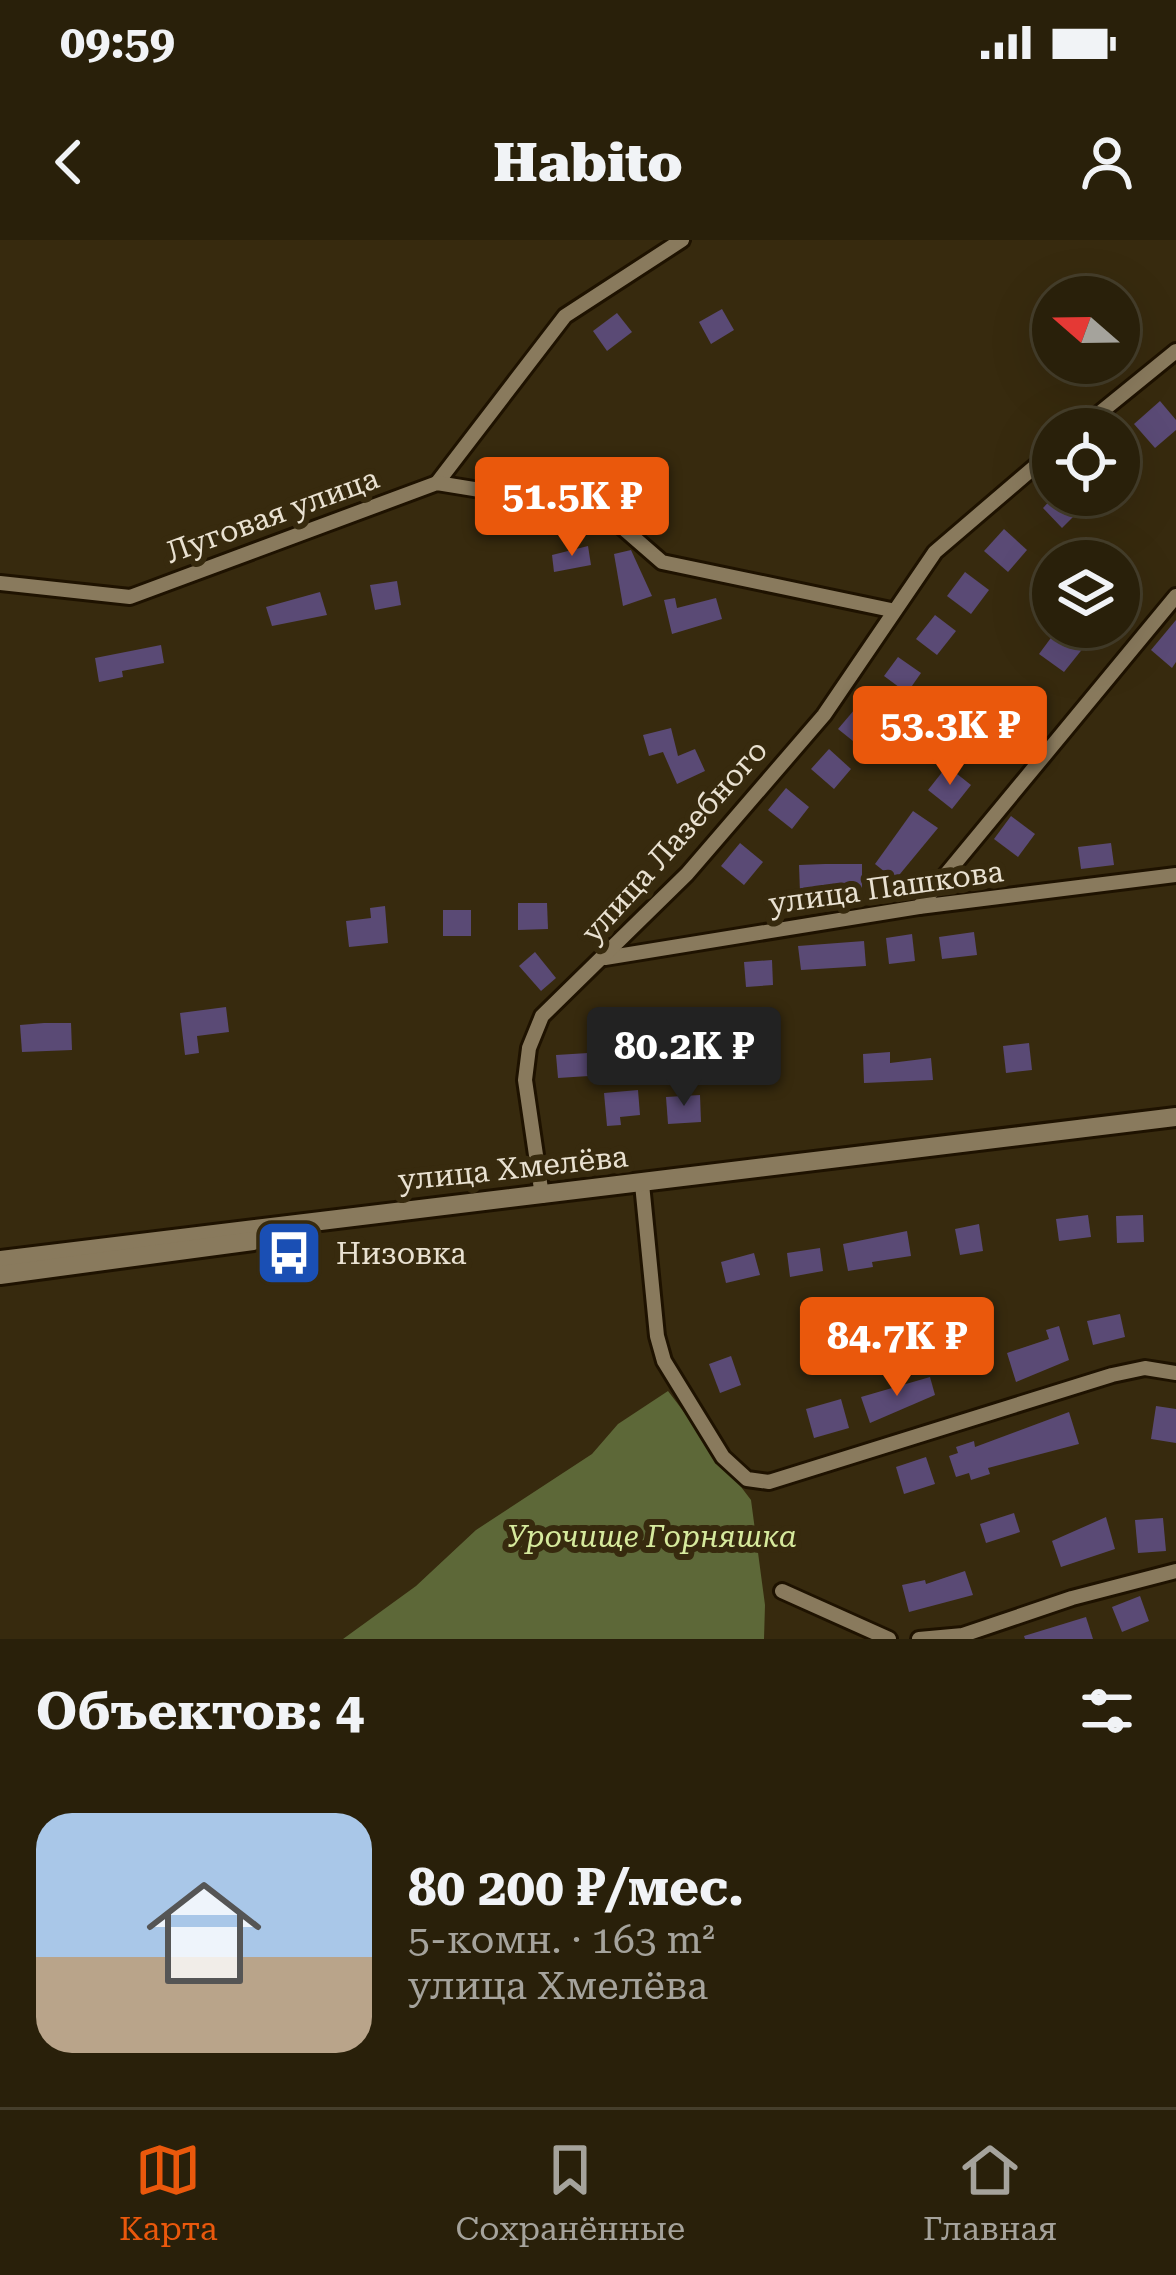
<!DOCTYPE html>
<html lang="ru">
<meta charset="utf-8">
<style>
body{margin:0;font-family:"Roboto Serif",serif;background:#312813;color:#f1f3f6;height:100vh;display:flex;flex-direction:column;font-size:45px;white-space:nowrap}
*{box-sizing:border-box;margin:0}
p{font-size:39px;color:#a5a39c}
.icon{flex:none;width:66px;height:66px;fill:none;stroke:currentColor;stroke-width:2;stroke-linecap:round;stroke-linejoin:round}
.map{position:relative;height:1399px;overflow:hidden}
.sheet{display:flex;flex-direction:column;background:#29200a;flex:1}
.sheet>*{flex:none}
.needle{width:78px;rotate:290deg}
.fabs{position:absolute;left:1032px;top:36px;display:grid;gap:24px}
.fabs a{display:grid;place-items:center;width:108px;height:108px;border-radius:50%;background:#29200a;box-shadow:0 12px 48px #0002,0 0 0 3px #453e2b;font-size:60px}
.price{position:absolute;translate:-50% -102px;padding:0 27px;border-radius:12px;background:#ea580c;color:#fff;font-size:39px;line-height:78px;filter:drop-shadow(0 3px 6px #0008)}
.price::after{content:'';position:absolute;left:50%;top:72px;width:36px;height:27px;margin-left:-18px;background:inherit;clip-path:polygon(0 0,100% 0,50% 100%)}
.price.current{background:#222;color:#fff}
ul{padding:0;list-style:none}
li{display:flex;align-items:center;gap:36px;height:300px;padding:0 36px}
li+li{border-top:3px solid #453e2b}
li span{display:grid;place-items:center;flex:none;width:336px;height:240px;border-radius:36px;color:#555}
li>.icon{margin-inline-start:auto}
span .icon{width:144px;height:144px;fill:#fffc;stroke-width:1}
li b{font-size:51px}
h2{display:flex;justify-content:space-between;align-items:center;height:144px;padding:0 36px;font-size:51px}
.status{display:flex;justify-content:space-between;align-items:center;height:84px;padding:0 60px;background:#29200a;direction:ltr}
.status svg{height:33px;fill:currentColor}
header{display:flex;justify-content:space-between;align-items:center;height:156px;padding:0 36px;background:#29200a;font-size:54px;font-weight:800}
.tab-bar{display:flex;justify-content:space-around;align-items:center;height:168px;border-top:3px solid #453e2b;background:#29200a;font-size:33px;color:#a5a39c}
.tab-bar a{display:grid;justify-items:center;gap:6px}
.tab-bar .current{color:#ea580c}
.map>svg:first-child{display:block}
.forest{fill:#5d6838}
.building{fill:#5a4a75}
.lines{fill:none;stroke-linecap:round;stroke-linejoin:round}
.minor-casing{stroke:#1e1200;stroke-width:20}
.secondary-casing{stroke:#1e1200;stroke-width:24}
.minor{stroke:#897a5d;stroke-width:14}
.secondary{stroke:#897a5d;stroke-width:18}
.labels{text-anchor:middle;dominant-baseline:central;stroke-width:12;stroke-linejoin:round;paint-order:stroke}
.street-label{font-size:30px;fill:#e9e1d1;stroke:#372a0e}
.poi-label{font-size:30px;fill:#e9e1d1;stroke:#372a0e;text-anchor:start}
.park-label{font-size:30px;font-style:italic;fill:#d6ea9d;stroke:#372a0e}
</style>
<div class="status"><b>09:59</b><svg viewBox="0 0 49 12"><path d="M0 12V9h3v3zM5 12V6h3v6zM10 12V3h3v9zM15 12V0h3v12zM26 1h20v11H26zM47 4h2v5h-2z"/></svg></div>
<header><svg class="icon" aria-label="back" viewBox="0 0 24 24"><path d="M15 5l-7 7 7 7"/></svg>Habito<svg class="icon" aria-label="person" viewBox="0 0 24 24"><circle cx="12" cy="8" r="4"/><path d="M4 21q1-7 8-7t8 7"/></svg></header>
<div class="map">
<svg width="1176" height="1399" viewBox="0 0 1176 1399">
<rect width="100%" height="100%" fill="#372a0e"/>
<path class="forest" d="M668 1151 751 1260 765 1365 764 1399H343L416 1346 476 1290 592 1214 618 1184Z"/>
<g class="building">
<path d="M722 69 734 90 711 104 699 82Z"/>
<path d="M617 73 632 92 607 111 593 91Z"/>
<path d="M1160 161 1176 180V190L1155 208 1134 184Z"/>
<path d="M1055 255H1077L1086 264 1062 288 1043 268Z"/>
<path d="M1004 289 1027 310 1008 332 984 311Z"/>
<path d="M588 306 591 325 554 332 552 315Z"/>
<path d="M631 310 652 356 623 366 614 314Z"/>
<path d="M965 332 989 350 971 374 947 356Z"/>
<path d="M397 341 401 365 375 370 370 345Z"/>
<path d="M320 352 327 375 272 386 266 367Z"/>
<path d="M675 358 677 368 716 358 722 379 672 394 664 360Z"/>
<path d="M935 375 956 391 937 415 916 399Z"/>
<path d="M1176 380V422L1172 428 1151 410Z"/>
<path d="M1059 387H1100L1064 432 1039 414Z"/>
<path d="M161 405 164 423 122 431 123 437 99 442 95 418Z"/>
<path d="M898 417 921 433 907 453 884 436Z"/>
<path d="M855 469 880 489 863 509 838 489Z"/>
<path d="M987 481 1011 500 992 524 968 505Z"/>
<path d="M671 488 678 516 695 509 705 531 677 544 663 512 649 516 643 495Z"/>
<path d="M829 509 851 529 834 549 811 529Z"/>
<path d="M947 526 971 545 952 569 928 550Z"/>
<path d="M786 548 809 567 792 589 768 570Z"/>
<path d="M913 571 938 588 895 640 875 624Z"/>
<path d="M1011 576 1035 594 1018 617 994 599Z"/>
<path d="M740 603 763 622 744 645 721 626Z"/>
<path d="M1111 603 1114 625 1081 629 1078 607Z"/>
<path d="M825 624H862V652L800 653 799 625Z"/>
<path d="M518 663H547L548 689 518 690Z"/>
<path d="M385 666 388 703 349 707 346 681 371 678 370 668Z"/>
<rect x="443" y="670" width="28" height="26"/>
<path d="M974 692 977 715 942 719 939 697Z"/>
<path d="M912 694 915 721 889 724 886 698Z"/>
<path d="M864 701 866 726 801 730 798 706Z"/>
<path d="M535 712 556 738 541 751 519 726Z"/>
<path d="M772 720 773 745 746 747 744 722Z"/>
<path d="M226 767 229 792 197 796 199 813 185 815 180 773Z"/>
<path d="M44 783H71L72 810 22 812 20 785Z"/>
<path d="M754 785 757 812 765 811 769 839 742 843 736 799 726 800 725 788Z"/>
<path d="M1029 803 1032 830 1006 833 1003 806Z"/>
<path d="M890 812V823L931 818 933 840 864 843 863 814Z"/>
<path d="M588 813 589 836 558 838 556 815Z"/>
<path d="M638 850 640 875 620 877 621 885 607 886 604 853Z"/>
<path d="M700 855 701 882 668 884 666 857Z"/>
<path d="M1088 975 1091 997 1059 1001 1056 979Z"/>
<path d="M1143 975 1144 1002 1117 1003 1116 976Z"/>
<path d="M979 984 983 1011 960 1015 955 989Z"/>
<path d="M907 991 911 1016 872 1022 873 1027 848 1031 843 1004Z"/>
<path d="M820 1008 823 1031 790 1037 787 1013Z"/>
<path d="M754 1013 760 1035 726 1043 721 1022Z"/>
<path d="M1120 1074 1125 1097 1093 1105 1087 1081Z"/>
<path d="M1059 1086 1069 1120 1016 1142 1007 1113 1049 1099 1046 1090Z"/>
<path d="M731 1116 741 1145 720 1153 709 1124Z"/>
<path d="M930 1137 935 1155 870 1183 861 1157Z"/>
<path d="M841 1159 849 1188 814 1198 806 1169Z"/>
<path d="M1156 1166 1176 1169V1203L1151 1199Z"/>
<path d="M1069 1172 1079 1204 988 1228 990 1234 971 1240 969 1233 956 1237 949 1216 958 1213 956 1207 974 1201 975 1207Z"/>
<path d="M926 1217 935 1244 904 1254 896 1227Z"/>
<path d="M1014 1273 1020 1292 986 1303 980 1284Z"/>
<path d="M1106 1277 1115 1309 1061 1327 1052 1301Z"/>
<path d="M1163 1278 1166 1311 1138 1313 1135 1280Z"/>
<path d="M965 1331 973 1355 909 1372 902 1345 925 1340 926 1344Z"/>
<path d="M1140 1356 1149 1381 1122 1392 1112 1367Z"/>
<path d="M1086 1377 1093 1399H1025L1024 1396Z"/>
</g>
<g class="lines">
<g class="minor-casing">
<g id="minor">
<path d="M1080 189 1176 111"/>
<path d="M437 243 565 76 682 0"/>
<path d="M0 343 130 357 437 243 480 250 540 242 585 255 662 322 891 370"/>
<path d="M919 667 1176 356"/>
<path d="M605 718 919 667 1176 635"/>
<path d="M642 944 657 1096 664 1121 723 1217 747 1239 769 1242 1112 1135 1145 1128 1176 1133"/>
<path d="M542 956 525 840 529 808 542 776 687 634 824 475 935 312 1053 211"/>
<path d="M782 1351 889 1399"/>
<path d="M919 1399 963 1395 1072 1358 1176 1331"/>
</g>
</g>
<g class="secondary-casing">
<g id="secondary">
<path d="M0 1020 1176 877"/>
<path d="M0 1035 253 1001"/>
</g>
</g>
<use href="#minor" class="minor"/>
<use href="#secondary" class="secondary"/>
</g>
<defs>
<g id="bus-square" transform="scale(3.45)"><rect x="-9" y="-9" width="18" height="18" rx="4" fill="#1a4fb4" stroke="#372a0e"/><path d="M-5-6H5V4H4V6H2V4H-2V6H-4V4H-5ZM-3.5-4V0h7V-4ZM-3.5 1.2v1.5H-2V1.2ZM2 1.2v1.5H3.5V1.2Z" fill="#fff"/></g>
</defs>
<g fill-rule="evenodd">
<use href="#bus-square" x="289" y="1013"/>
</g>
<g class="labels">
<g class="street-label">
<text transform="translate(272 275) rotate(-20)">Луговая улица</text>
<text transform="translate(674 601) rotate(-48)">улица Лазебного</text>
<text transform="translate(886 647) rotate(-8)">улица Пашкова</text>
<text transform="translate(513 928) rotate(-6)">улица Хмелёва</text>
</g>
<g class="poi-label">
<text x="336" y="1013">Низовка</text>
</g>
<g class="park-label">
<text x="652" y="1296">Урочище Горняшка</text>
</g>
</g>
</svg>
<div class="fabs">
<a><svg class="needle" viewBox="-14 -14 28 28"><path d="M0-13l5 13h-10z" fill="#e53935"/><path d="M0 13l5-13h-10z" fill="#a5a39c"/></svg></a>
<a><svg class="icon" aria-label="locate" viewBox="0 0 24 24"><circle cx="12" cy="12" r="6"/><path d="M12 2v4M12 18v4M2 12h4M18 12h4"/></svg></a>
<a><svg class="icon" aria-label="layers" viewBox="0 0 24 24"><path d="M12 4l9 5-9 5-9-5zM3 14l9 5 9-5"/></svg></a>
</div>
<b class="price" style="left:572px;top:319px">51.5K ₽</b>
<b class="price" style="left:950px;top:548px">53.3K ₽</b>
<b class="price current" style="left:684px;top:869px">80.2K ₽</b>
<b class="price" style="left:897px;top:1159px">84.7K ₽</b>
</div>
<section class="sheet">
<h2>Объектов: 4<svg class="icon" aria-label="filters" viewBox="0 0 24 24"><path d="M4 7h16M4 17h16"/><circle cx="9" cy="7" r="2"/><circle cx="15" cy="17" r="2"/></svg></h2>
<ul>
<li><span style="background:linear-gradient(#a9c7e8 60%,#b9a48a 0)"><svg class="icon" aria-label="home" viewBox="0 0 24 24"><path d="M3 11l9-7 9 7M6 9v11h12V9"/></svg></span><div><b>80 200 ₽/мес.</b><p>5-комн. · 163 m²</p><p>улица Хмелёва</p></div></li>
</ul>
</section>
<nav class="tab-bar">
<a class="current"><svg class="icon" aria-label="map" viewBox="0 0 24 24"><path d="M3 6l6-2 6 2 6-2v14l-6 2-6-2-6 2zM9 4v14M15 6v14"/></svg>Карта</a>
<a><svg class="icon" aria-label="saved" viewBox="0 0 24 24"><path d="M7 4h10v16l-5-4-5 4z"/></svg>Сохранённые</a>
<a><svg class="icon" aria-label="home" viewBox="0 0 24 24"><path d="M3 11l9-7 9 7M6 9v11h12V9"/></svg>Главная</a>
</nav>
